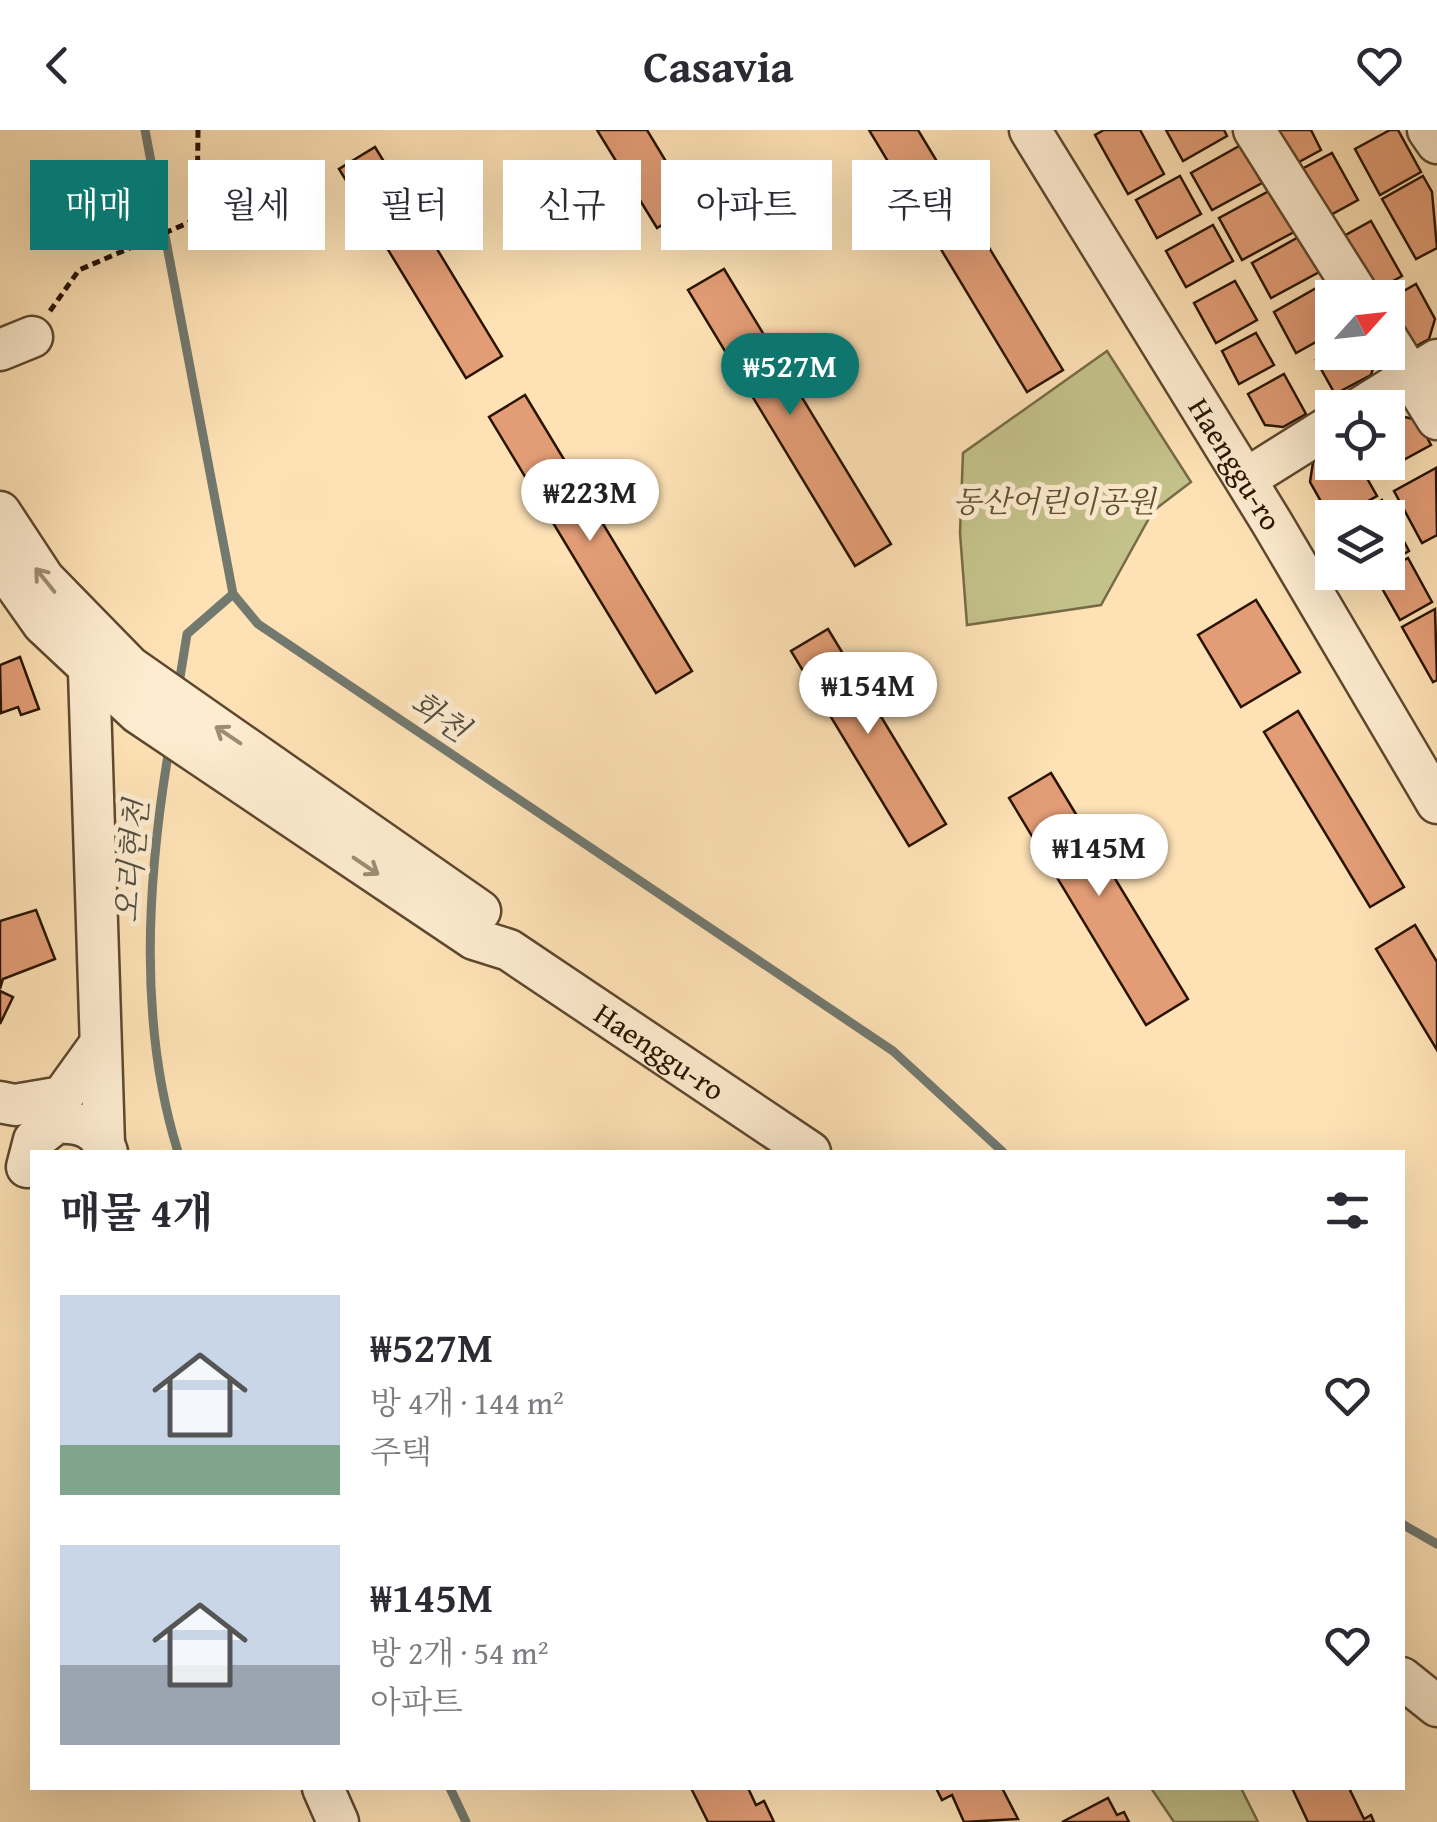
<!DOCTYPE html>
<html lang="ko">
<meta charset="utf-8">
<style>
body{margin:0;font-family:"Gentium Book Plus","Noto Serif KR",serif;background:#f2f2f3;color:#2b2b33;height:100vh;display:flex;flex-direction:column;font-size:38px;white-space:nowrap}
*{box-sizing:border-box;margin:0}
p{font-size:32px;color:#7c7c81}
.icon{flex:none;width:55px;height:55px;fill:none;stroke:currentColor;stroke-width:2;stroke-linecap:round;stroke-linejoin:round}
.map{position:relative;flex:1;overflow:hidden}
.drawer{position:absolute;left:30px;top:1020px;width:1375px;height:640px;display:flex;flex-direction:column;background:#fff;border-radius:0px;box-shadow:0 10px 40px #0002}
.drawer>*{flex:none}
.top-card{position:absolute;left:30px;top:30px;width:1378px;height:90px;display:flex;gap:20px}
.needle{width:65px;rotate:63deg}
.fabs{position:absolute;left:1315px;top:150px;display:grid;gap:20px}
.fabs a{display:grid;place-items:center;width:90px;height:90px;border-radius:0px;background:#fff;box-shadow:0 10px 40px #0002;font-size:50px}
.price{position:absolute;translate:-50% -85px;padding:0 22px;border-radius:35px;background:#fff;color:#222;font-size:32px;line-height:65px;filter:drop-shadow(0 2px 5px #0008)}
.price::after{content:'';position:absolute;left:50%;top:60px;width:30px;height:22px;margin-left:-15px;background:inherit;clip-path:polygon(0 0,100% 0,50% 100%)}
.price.on{background:#0f766e;color:#fff}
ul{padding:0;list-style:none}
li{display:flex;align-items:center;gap:30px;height:250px;padding:0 30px}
li span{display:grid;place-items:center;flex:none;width:280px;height:200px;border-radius:0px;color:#555}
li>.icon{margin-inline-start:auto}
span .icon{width:120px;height:120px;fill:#fffc;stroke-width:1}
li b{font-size:42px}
h2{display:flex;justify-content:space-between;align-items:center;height:120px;padding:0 30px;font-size:42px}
.tag{padding:0 35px;border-radius:0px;background:#fff;box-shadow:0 10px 40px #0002;font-size:35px;line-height:90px}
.tag.on{background:#0f766e;color:#fff}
header{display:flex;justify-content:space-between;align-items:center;height:130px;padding:0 30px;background:#fff;font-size:45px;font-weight:700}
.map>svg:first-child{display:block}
.green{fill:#c4c28b;stroke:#766b46;stroke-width:2.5}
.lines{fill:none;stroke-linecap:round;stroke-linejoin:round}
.stream{stroke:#72796f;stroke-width:9}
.building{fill:#e39d76;stroke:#291401;stroke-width:2.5}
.minor-casing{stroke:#5e482e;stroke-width:45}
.path{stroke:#291401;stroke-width:5;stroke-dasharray:8 5;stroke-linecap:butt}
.minor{stroke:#feecd0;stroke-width:40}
.oneway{stroke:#9e8b73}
.labels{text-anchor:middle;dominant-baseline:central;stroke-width:10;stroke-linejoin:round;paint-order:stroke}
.street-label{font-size:30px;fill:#291401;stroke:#feecd0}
.park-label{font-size:30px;font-style:italic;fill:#5f5131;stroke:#feecd0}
.water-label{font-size:32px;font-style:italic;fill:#544f41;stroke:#feecd0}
</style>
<header><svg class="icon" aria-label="back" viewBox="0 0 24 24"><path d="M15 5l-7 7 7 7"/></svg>Casavia<svg class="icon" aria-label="heart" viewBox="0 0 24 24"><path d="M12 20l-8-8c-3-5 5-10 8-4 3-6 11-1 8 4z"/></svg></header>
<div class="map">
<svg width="1437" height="1692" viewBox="0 0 1437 1692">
<rect width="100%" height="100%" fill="#fee2b6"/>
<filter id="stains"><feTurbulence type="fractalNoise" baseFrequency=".002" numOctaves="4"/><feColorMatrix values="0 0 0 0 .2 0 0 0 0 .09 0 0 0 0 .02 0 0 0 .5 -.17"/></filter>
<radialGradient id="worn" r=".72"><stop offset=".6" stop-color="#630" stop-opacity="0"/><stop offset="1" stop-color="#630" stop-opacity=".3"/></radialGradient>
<g class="green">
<path d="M1107 221 1191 352 1153 381 1101 475 967 495 960 403 963 323Z"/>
<path d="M1151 1658H1241L1258 1692H1174Z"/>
</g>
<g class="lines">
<g class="stream">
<path d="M145 0 233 464 258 494 893 921 1003 1022"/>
<path d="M178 560 187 504 233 464"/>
<path d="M169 619C147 750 138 894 178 1022"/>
<path d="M1402 1394 1437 1414"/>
<path d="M450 1658 466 1692"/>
</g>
</g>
<g class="building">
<path d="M597 0H647L693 76 657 98Z"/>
<path d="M869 0H918L1063 240 1027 262Z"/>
<path d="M1104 0H1140L1164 44 1128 64 1095 5Z"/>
<path d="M1166 0H1224L1227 6 1183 31Z"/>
<path d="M1278 0H1311L1321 20 1297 33Z"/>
<path d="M1390 0H1398L1421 42 1380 65 1355 19Z"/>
<path d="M1241 15 1262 53 1212 80 1191 43Z"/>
<path d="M375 17 502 226 466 248 339 39Z"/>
<path d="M1332 23 1358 70 1325 88 1298 41Z"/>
<path d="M1180 46 1201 84 1157 108 1136 70Z"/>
<path d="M1423 46 1432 62 1437 118 1416 129 1382 69Z"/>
<path d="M1271 60 1294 102 1242 130 1219 88Z"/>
<path d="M1371 91 1402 146 1373 162 1342 107Z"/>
<path d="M1213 95 1233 131 1186 157 1166 121Z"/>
<path d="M1304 104 1323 140 1271 168 1252 133Z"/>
<path d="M724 139 891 414 855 436 688 160Z"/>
<path d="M1334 148 1345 168H1332V203L1296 223 1274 182Z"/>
<path d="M1235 151 1257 190 1216 213 1194 173Z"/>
<path d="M1416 154 1435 189 1429 209 1411 219 1388 191V170Z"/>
<path d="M1256 203 1274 235 1239 254 1222 221Z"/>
<path d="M1332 221 1372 222 1376 229 1371 245 1335 264 1316 230Z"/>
<path d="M1284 244 1306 284 1283 297 1265 295 1248 264Z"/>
<path d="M525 265 692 541 656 563 489 287Z"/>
<path d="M1396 285 1418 290 1431 315 1374 346 1367 332H1388V290Z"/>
<path d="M1332 321V332H1348L1353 340 1360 336 1377 366 1332 391 1310 352 1313 332Z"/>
<path d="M1436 338 1437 405 1422 413 1394 361Z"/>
<path d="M1382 370 1409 421 1388 433V388H1350Z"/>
<path d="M1408 428 1432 472 1400 490 1375 446Z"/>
<path d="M1256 470 1300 542 1241 577 1198 505Z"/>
<path d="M1435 479 1437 550 1433 552 1402 497Z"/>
<path d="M828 499 946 694 909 716 791 521Z"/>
<path d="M20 527 39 579 21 585 18 577 1 583 0 535Z"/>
<path d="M1298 581 1404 757 1370 777 1264 602Z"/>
<path d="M1051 643 1188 869 1146 895 1009 668Z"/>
<path d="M36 780 55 829 3 849 0 859V791Z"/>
<path d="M1415 795 1437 832V920L1376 819Z"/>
<path d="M0 861 13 867 0 894Z"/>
<path d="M691 1658H748L756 1675 764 1671 774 1692H708Z"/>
<path d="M936 1658H1002L1018 1689 964 1692 952 1665 942 1670Z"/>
<path d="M1292 1658H1349L1364 1689 1371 1685 1374 1692H1308Z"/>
<path d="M1108 1668 1117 1685 1124 1682 1129 1692H1062Z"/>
</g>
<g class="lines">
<g class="minor-casing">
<g id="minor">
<path id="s1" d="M1030 0 1272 393 1437 673"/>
<path d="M1254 0 1360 168"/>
<path d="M1428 0 1437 13"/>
<path d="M1388 210 1437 289"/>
<path d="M0 220 32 207"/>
<path d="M1360 278 1437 230"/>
<path d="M1246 349 1332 295"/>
<path d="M0 382 44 449 130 537 480 781"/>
<path id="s2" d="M0 433 43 494 138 583 474 809 509 820 810 1022"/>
<path d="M89 541 104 1014"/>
<path d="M0 972 15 975 62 967 98 917"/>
<path d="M27 1037 34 1010 56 993C80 991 99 998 107 1022"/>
<path d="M1402 1548 1437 1576"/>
<path d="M323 1658 338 1692"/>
</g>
</g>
<path class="path" d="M50 181 79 140 197 89 198 0"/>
<use href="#minor" class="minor"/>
</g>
<defs><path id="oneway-shaft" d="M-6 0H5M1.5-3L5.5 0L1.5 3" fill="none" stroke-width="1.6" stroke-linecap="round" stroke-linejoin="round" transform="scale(2.5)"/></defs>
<g class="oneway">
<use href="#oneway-shaft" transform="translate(45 450) rotate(-129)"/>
<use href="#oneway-shaft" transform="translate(228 605) rotate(-146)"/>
<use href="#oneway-shaft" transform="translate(366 736) rotate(34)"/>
</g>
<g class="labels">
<g class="street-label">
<text stroke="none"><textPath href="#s1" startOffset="392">Haenggu-ro</textPath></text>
<text stroke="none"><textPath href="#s2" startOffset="828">Haenggu-ro</textPath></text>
</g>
<g class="park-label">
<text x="1054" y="371">동산어린이공원</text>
</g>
<g class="water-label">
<text transform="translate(440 586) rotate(34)">화천</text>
<text transform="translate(131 731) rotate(-85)">오리현천</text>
</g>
</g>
<rect width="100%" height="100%" filter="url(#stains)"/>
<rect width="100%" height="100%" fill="url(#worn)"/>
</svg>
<div class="fabs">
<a><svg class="needle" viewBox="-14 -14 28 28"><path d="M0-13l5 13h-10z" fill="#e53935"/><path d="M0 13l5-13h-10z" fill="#7c7c81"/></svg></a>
<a><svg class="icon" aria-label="locate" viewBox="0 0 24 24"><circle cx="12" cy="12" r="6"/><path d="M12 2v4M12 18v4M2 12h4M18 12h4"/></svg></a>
<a><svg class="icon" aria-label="layers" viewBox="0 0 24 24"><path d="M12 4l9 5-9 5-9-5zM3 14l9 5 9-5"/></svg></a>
</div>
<b class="price on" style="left:790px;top:288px">₩527M</b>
<b class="price" style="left:590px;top:414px">₩223M</b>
<b class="price" style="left:868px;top:607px">₩154M</b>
<b class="price" style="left:1099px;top:769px">₩145M</b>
<div class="top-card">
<a class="tag on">매매</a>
<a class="tag">월세</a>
<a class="tag">필터</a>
<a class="tag">신규</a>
<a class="tag">아파트</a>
<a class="tag">주택</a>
</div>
<section class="drawer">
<h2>매물 4개<svg class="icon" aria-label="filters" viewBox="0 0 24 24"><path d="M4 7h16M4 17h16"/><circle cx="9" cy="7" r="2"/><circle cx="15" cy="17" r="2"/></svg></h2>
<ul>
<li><span style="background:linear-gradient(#c9d6e8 75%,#7fa58c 0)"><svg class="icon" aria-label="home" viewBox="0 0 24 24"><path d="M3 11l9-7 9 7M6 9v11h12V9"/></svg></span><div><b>₩527M</b><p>방 4개 · 144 m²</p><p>주택</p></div><svg class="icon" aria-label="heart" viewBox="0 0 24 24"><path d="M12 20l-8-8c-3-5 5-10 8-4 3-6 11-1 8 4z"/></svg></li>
<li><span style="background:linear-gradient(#c9d6e8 60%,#9aa5b1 0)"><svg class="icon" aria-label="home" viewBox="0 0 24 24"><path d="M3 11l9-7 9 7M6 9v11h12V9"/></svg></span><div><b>₩145M</b><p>방 2개 · 54 m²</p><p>아파트</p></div><svg class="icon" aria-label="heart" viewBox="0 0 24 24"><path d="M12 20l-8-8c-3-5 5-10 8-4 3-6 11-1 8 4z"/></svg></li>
</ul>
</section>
</div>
